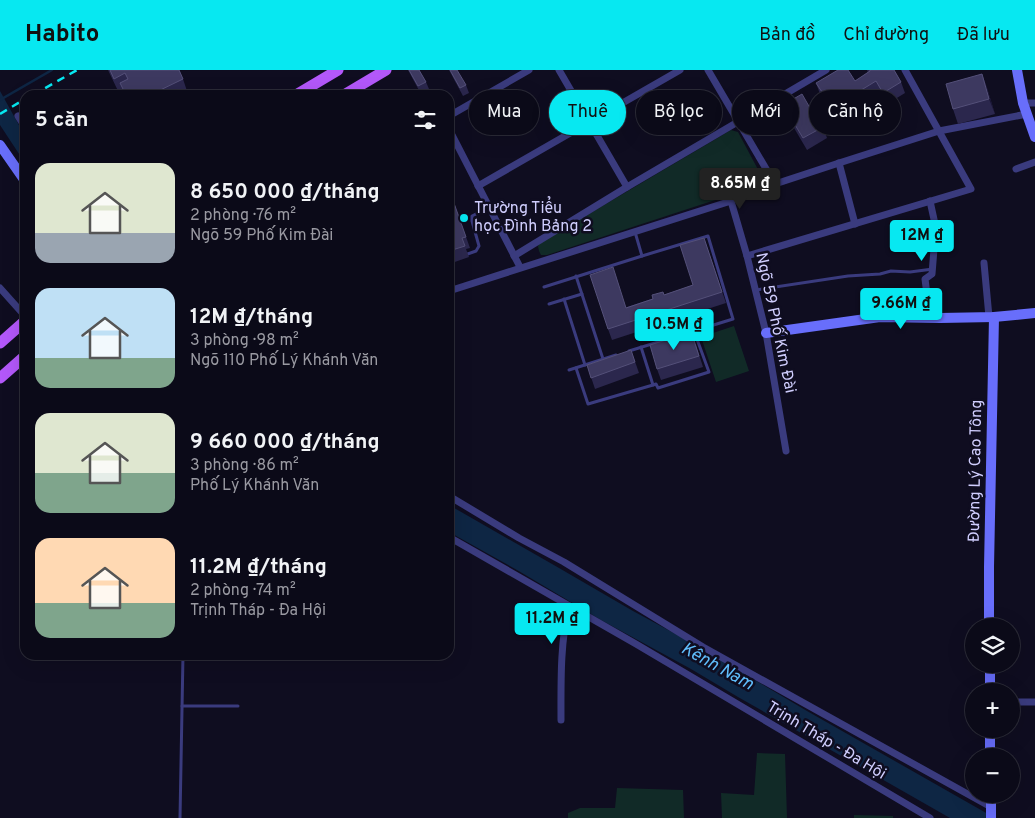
<!DOCTYPE html>
<html lang="vi">
<meta charset="utf-8">
<style>
body{margin:0;font-family:Overpass,sans-serif;background:#141321;color:#f1f3f6;height:100vh;display:flex;flex-direction:column;font-size:19px;white-space:nowrap}
*{box-sizing:border-box;margin:0}
p{font-size:16px;color:#9a9aa2}
.icon{flex:none;width:28px;height:28px;fill:none;stroke:currentColor;stroke-width:2;stroke-linecap:round;stroke-linejoin:round}
.map{position:relative;flex:1;overflow:hidden}
.side{position:absolute;left:20px;top:20px;width:434px;height:570px;display:flex;flex-direction:column;background:#0b0a18;border-radius:15px;box-shadow:0 5px 20px #0002,0 0 0 1px #2b2b37}
.side>*{flex:none}
.hud{position:absolute;left:469px;top:20px;width:475px;height:45px;display:flex;gap:10px}
.controls{position:absolute;left:965px;top:548px;display:grid;gap:10px}
.controls a{display:grid;place-items:center;width:55px;height:55px;border-radius:50%;background:#0b0a18;box-shadow:0 5px 20px #0002,0 0 0 1px #2b2b37;font-size:25px}
.price{position:absolute;translate:-50% -42px;padding:0 11px;border-radius:5px;background:#07e8f1;color:#111;font-size:16px;line-height:32px;filter:drop-shadow(0 1px 2px #0008)}
.price::after{content:'';position:absolute;left:50%;top:30px;width:15px;height:11px;margin-left:-8px;background:inherit;clip-path:polygon(0 0,100% 0,50% 100%)}
.price.selected{background:#222;color:#fff}
ul{padding:0;list-style:none}
li{display:flex;align-items:center;gap:15px;height:125px;padding:0 15px}
li span{display:grid;place-items:center;flex:none;width:140px;height:100px;border-radius:15px;color:#555}
li>.icon{margin-inline-start:auto}
span .icon{width:60px;height:60px;fill:#fffc;stroke-width:1}
li b{font-size:21px}
h2{display:flex;justify-content:space-between;align-items:center;height:60px;padding:0 15px;font-size:21px}
.chip{padding:0 18px;border-radius:22px;background:#0b0a18;box-shadow:0 5px 20px #0002,0 0 0 1px #2b2b37;font-size:18px;line-height:45px}
.chip.selected{background:#07e8f1;color:#111}
header{display:flex;align-items:center;gap:30px;box-sizing:border-box;height:70px;padding:0 25px;background:#07e8f1;color:#111}
header strong{font-size:24px}
nav{display:flex;gap:28px;margin-inline-start:auto;font-size:18px}
.map>svg:first-child{display:block}
.green{fill:#112a27}
.water{fill:#0e2644}
.lines{fill:none;stroke-linecap:round;stroke-linejoin:round}
.stream{stroke:#0e2644;stroke-width:2.5}
.lane{stroke:#3a3b7e;stroke-width:3}
.street{stroke:#3a3b7e;stroke-width:7}
.secondary{stroke:#686efb;stroke-width:10}
.primary{stroke:#b358fa;stroke-width:11}
.rail{stroke:#07e8f1;stroke-width:2.5;stroke-dasharray:8 6;stroke-linecap:butt}
.wall{fill:#2b274d}
.shaded-wall{fill:#191533}
.building{fill:#3d3960;stroke:#545079}
.poi-dot{fill:#07e8f1;stroke:#0f0d20;stroke-width:2}
.labels{text-anchor:middle;dominant-baseline:central;stroke-width:5;stroke-linejoin:round;paint-order:stroke}
.poi-label{font-size:16px;fill:#d0cefe;stroke:#0f0d20;text-anchor:start}
.street-label{font-size:16px;fill:#d0cefe;stroke:#0f0d20}
.water-label{font-size:18px;font-style:italic;fill:#5fbcfa;stroke:#0f0d20}
</style>
<header>
<strong>Habito</strong>
<nav><a>Bản đồ</a><a>Chỉ đường</a><a>Đã lưu</a></nav>
</header>
<div class="map">
<svg width="1035" height="748" viewBox="0 0 1035 748">
<rect width="100%" height="100%" fill="#0f0d20"/>
<g class="green">
<path d="M731 60 738 62 762 107 760 114 755 117 547 185H541L539 181 538 176 540 173Z"/>
<path d="M734 256 749 301 716 312 701 267Z"/>
<path d="M757 683 785 684 787 748H722L721 723 754 725Z"/>
<path d="M617 718 683 720 684 748H568V743L580 738H615Z"/>
<path d="M854 745 893 746V748H854Z"/>
</g>
<g class="water">
<path d="M0 21 25 66V93L0 55Z"/>
<path d="M449 435 559 498 633 541 696 575 807 641 995 748H950L738 627 691 599 601 550 517 500 449 462Z"/>
</g>
<g class="lines">
<path class="stream" d="M0 30 52 0"/>
<g class="lane">
<path d="M465 185 476 181 479 176 472 151V146L488 138"/>
<path d="M576 206 603 289"/>
<path d="M544 217 642 186 635 162"/>
<path d="M756 220 848 206 880 204 891 201 910 202 933 199"/>
<path d="M564 229 585 295"/>
<path d="M549 234 582 224"/>
<path d="M629 281 733 249 708 166 642 186"/>
<path d="M576 298 588 334 653 315 641 277"/>
<path d="M569 300 616 285"/>
<path d="M653 315 656 314 658 318 709 302 694 261"/>
<path d="M182 636H238"/>
<path d="M180 748 183 585"/>
</g>
<g class="street">
<path d="M559 0 627 117"/>
<path d="M708 0 775 114"/>
<path d="M1023 33H1035"/>
<path d="M18 46 25 57"/>
<path d="M449 46 529 0"/>
<path d="M449 59 520 197"/>
<path d="M839 93 855 154"/>
<path d="M1016 99 1035 92"/>
<path d="M478 116 680 0"/>
<path d="M731 131 747 186 766 263 786 381"/>
<path d="M514 186 627 117 826 0"/>
<path d="M747 186 971 119 905 0"/>
<path d="M984 193 989 247"/>
<path d="M0 218 25 246"/>
<path d="M449 221 731 131 775 114 839 93 939 61 1027 44"/>
<path d="M930 248 925 209 932 204 934 179 940 177 930 131"/>
<path d="M449 426 519 468 564 492 703 577 991 737"/>
<path d="M449 467 636 574 930 748"/>
<path d="M1011 632H1035"/>
<path d="M561 650C561 612 560 573 569 536"/>
</g>
<g class="secondary">
<path d="M1017 0 1023 33 1035 67"/>
<path d="M0 75 25 111"/>
<path d="M766 263 880 247 940 248 994 247 1035 243"/>
<path d="M989 556V497L994 247"/>
<path d="M990 594V621"/>
<path d="M990 659V686"/>
<path d="M991 724V748"/>
</g>
<g class="primary">
<path d="M296 25 338 0"/>
<path d="M344 25 386 0"/>
<path d="M0 273 25 251"/>
<path d="M0 308 25 286"/>
</g>
<g class="rail">
<path d="M33 25 77 0"/>
<path d="M0 44 25 29"/>
</g>
</g>
<g class="wall">
<path d="M108 0H179L183 9 188 24 186 25H125L123 21 119 23Z"/>
<path d="M408 0H419L426 12 429 19 421 24Z"/>
<path d="M449 0H450L466 15 469 23 463 26Z"/>
<path d="M867 0H894L901 12 905 23 887 34 880 22 823 57 827 68 807 80 787 46 783 35 810 38 824 29 820 24 816 13 855 11 868 3Z"/>
<path d="M982 4 987 18 995 44 958 54 953 39Z"/>
<path d="M449 119 470 178 466 179 469 187 449 194Z"/>
<path d="M704 168 726 233 612 270 608 259 627 237 693 215Z"/>
<path d="M689 266 696 275 703 297 661 310 657 299Z"/>
<path d="M631 280 639 303 595 319 587 295Z"/>
</g>
<path class="shaded-wall" d="M982 4 987 18 995 44 989 29Z"/>
<g class="building">
<path d="M110 0H179L183 9 150 25H138L137 23 132 25H126L120 13 128 9 125 3 114 9Z"/>
<path d="M409 0H419L426 12 418 16Z"/>
<path d="M450 0H457L466 15 460 18Z"/>
<path d="M838 0H848L855 11 870 1V0H894L901 12 883 23 876 11 817 47 823 57 803 68 783 35 802 24 810 38 826 28 816 13Z"/>
<path d="M982 4 989 29 953 39 946 14Z"/>
<path d="M449 119 466 167 462 168 465 176 449 181Z"/>
<path d="M704 168 722 222 608 259 590 205 613 197 626 238 653 229 652 225 663 222 664 225 693 215 680 175Z"/>
<path d="M688 263 689 266 692 264 699 286 657 299 650 275Z"/>
<path d="M631 280 635 292 591 308 587 295Z"/>
</g>
<circle class="poi-dot" cx="464" cy="148" r="5"/>
<g class="labels">
<g class="poi-label">
<text x="474" y="139">Trường Tiểu<tspan x="474" dy="18">học Đình Bảng 2</tspan></text>
</g>
<g class="street-label">
<text transform="translate(775 253) rotate(78)">Ngõ 59 Phố Kim Đài</text>
<text transform="translate(976 401) rotate(-89)">Đường Lý Cao Tông</text>
<text transform="translate(826 671) rotate(31)">Trịnh Tháp - Đa Hội</text>
</g>
<g class="water-label">
<text transform="translate(717 597) rotate(29)">Kênh Nam</text>
</g>
</g>
</svg>
<div class="controls">
<a><svg class="icon" aria-label="layers" viewBox="0 0 24 24"><path d="M12 4l9 5-9 5-9-5zM3 14l9 5 9-5"/></svg></a>
<a>+</a>
<a>−</a>
</div>
<b class="price selected" style="left:740px;top:140px">8.65M ₫</b>
<b class="price" style="left:922px;top:192px">12M ₫</b>
<b class="price" style="left:901px;top:260px">9.66M ₫</b>
<b class="price" style="left:674px;top:281px">10.5M ₫</b>
<b class="price" style="left:552px;top:575px">11.2M ₫</b>
<div class="hud">
<a class="chip">Mua</a>
<a class="chip selected">Thuê</a>
<a class="chip">Bộ lọc</a>
<a class="chip">Mới</a>
<a class="chip">Căn hộ</a>
</div>
<section class="side">
<h2>5 căn<svg class="icon" aria-label="filters" viewBox="0 0 24 24"><path d="M4 7h16M4 17h16"/><circle cx="9" cy="7" r="2"/><circle cx="15" cy="17" r="2"/></svg></h2>
<ul>
<li><span style="background:linear-gradient(#dfe7d0 70%,#9aa5b1 0)"><svg class="icon" aria-label="home" viewBox="0 0 24 24"><path d="M3 11l9-7 9 7M6 9v11h12V9"/></svg></span><div><b>8 650 000 ₫/tháng</b><p>2 phòng · 76 m²</p><p>Ngõ 59 Phố Kim Đài</p></div></li>
<li><span style="background:linear-gradient(#bfe0f5 70%,#7fa58c 0)"><svg class="icon" aria-label="home" viewBox="0 0 24 24"><path d="M3 11l9-7 9 7M6 9v11h12V9"/></svg></span><div><b>12M ₫/tháng</b><p>3 phòng · 98 m²</p><p>Ngõ 110 Phố Lý Khánh Văn</p></div></li>
<li><span style="background:linear-gradient(#dfe7d0 60%,#7fa58c 0)"><svg class="icon" aria-label="home" viewBox="0 0 24 24"><path d="M3 11l9-7 9 7M6 9v11h12V9"/></svg></span><div><b>9 660 000 ₫/tháng</b><p>3 phòng · 86 m²</p><p>Phố Lý Khánh Văn</p></div></li>
<li><span style="background:linear-gradient(#ffd9b3 65%,#7fa58c 0)"><svg class="icon" aria-label="home" viewBox="0 0 24 24"><path d="M3 11l9-7 9 7M6 9v11h12V9"/></svg></span><div><b>11.2M ₫/tháng</b><p>2 phòng · 74 m²</p><p>Trịnh Tháp - Đa Hội</p></div></li>
</ul>
</section>
</div>
